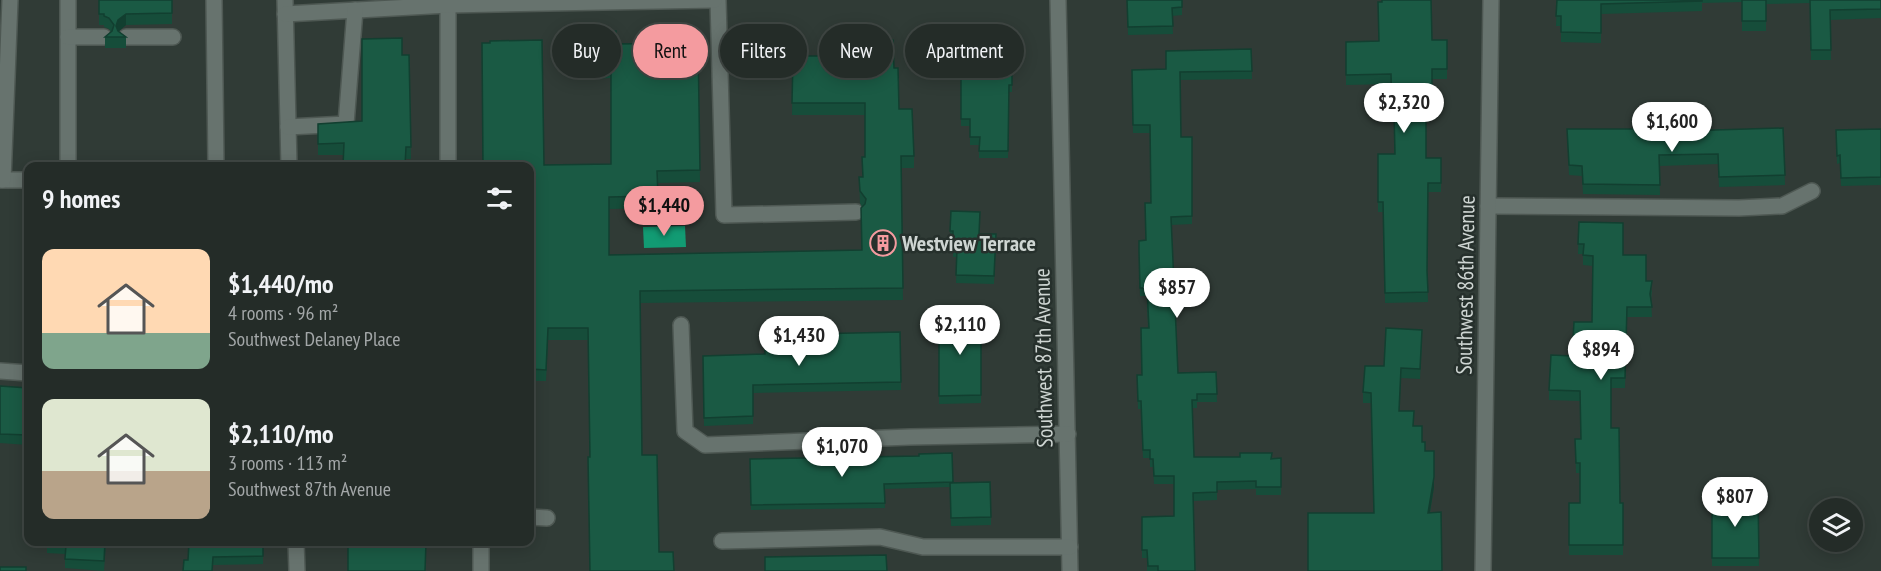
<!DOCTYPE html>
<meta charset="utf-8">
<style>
body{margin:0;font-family:"PT Sans Narrow",sans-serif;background:#303834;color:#f1f3f6;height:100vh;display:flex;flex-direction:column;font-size:22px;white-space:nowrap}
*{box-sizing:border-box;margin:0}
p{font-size:20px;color:#a3a7a8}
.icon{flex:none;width:33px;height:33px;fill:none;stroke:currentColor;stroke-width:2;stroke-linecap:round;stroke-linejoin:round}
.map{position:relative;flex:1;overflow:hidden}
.panel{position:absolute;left:24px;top:162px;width:510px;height:384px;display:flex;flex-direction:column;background:#242c28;border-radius:12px;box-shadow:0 3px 15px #0003,0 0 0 2px #414845}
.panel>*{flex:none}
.guide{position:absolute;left:552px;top:24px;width:570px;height:54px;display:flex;gap:12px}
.fabs{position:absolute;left:1809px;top:498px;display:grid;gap:12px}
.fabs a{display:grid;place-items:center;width:54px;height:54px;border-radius:50%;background:#242c28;box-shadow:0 3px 15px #0003,0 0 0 2px #414845;font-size:30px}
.price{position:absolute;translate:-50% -51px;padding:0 14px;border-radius:21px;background:#fff;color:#222;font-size:20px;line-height:39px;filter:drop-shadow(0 2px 3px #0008)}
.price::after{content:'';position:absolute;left:50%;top:36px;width:18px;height:14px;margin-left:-9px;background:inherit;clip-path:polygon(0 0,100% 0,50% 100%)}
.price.current{background:#f49b9f;color:#111}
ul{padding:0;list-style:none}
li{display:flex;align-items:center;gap:18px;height:150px;padding:0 18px}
li span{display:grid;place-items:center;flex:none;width:168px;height:120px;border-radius:12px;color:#555}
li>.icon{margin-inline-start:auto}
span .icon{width:72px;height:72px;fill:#fffc;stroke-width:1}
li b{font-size:26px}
h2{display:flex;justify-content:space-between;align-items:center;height:72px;padding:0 18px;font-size:26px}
.pill{padding:0 21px;border-radius:27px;background:#242c28;box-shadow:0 3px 15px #0003,0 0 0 2px #414845;font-size:21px;line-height:54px}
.pill.current{background:#f49b9f;color:#111}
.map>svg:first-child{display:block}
.water{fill:#129b73}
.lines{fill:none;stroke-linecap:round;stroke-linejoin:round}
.minor-casing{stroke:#4e5853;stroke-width:18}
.minor{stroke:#67736e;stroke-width:15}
.wall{fill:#164d3a}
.shaded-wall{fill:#123f30}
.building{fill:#1a5a44;stroke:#123f30;stroke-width:1.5}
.labels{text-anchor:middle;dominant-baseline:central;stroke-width:5;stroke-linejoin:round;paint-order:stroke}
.poi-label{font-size:22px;font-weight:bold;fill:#ced5d2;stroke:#26302c;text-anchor:start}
.street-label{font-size:22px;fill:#ced5d2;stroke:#26302c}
</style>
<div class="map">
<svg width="1881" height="571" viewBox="0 0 1881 571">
<rect width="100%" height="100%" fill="#303b36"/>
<path class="water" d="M685 226 686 247 644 248 643 227Z"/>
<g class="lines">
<g class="minor-casing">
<g id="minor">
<path d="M68 0V166"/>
<path d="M214 0 216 166"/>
<path d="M285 0 289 166"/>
<path d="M718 0 724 215 856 212"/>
<path d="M1058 0 1070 571"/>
<path d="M448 5V166"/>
<path d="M285 14 448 5 714 0"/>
<path d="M68 37H104"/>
<path d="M126 37H173"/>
<path d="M288 127 346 124 355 10"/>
<path d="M0 180H28"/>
<path d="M3 180 10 0"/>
<path d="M1488 206 1739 208 1782 206 1812 191"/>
<path d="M681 325 685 431 705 445 910 437 1068 434"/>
<path d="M0 371 28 373"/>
<path d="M530 517 547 518"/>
<path d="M722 541 880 537 923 547H1070"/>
<path d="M296 542 297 571"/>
<path d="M481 542V571"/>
<path d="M1483 571 1491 0"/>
</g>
</g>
<use href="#minor" class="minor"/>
</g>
<g class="wall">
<path d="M99 0H172V24L126 25 118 31 126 37V48H105V37L111 32 109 29 104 27V25H99Z"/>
<path d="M1127 0H1182V15L1172 16 1173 34 1128 35Z"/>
<path d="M1557 0H1881V18L1830 20 1831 60H1811L1810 3 1766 4V31H1742V2L1702 3V11L1601 14V43L1561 42V26H1556Z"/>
<path d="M933 32 986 56 1005 59H1012V92H1009L1008 158H979V145H970V126H961V77H933Z"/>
<path d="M576 33 616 44 698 43 700 182 657 183 658 208 609 209V255L862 250 861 208 862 207 860 203 859 177H863L862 157H865V115H792L793 59 894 68 899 109 914 156V168H901L903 300 640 303 590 571V457L588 340H548L546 381H530V166L544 165 611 164V78L588 79V65H576Z"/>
<path d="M1447 40V79H1432V106H1426V158H1441V192H1428L1427 272 1428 302 1385 303 1383 212H1378V154H1394V121H1392L1391 84 1346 85V42Z"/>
<path d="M1251 49 1252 79 1180 80 1181 137H1192V224L1171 225 1178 373 1216 372 1217 402H1197V408H1192L1194 457 1281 458V495H1256V489L1217 490V500L1193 501 1195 571H1147V558H1142V517L1174 516V484H1154L1153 467H1150V458H1143L1141 409H1138L1137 375H1142L1148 328 1147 296H1140L1139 252 1146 240 1151 203 1150 133H1133L1132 70 1166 69Z"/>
<path d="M402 55H409L411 159H406V166H343L344 155H318V124L362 121Z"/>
<path d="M1783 128 1785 185 1719 187 1718 164 1659 166 1660 195 1583 194 1582 176 1569 175 1567 129 1682 131Z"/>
<path d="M1881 129V185L1841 186 1840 163 1837 164 1836 130Z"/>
<path d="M951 211 979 234H996L994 284 956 283 957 257H953V239H950Z"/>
<path d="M1579 222 1623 255 1646 281 1652 291 1651 300 1652 317H1627L1625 388H1611V428L1620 503H1623V555H1569V503H1580V473H1576L1575 439H1581L1580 401 1549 400V390L1572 356 1592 322 1593 266 1583 265V254H1578Z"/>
<path d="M900 332 901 390 753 393V424L704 426 703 356 765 354Z"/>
<path d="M972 338H981V403L939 404V340Z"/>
<path d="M1422 341 1420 379 1401 378 1399 411 1414 426 1422 442 1434 487 1430 513 1371 403H1363V392L1384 366Z"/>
<path d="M0 386 28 388V445L0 443Z"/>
<path d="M952 453 953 483 991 517V525L951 526 950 487 884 489 885 508 751 510 750 459 919 456Z"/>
<path d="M1758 498 1759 566H1712V499Z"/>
<path d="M47 542H106L104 571 65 568V554L47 553Z"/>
<path d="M263 542V564L213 565 188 560Z"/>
</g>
<g class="shaded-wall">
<path d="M126 14V25L118 32 116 38V26L118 20Z"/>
<path d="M1434 477V487L1428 523V513Z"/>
</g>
<g class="building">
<path d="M99 0H172V13L126 14 118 20 116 26 118 31 126 37H105L112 31 114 25 109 18 104 16V14H99Z"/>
<path d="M1127 0H1182V7L1172 8 1173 26 1128 27Z"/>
<path d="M1382 0H1431L1432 40H1447V69H1432V96H1426V158H1441V183H1428L1427 271 1428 292 1385 293 1383 202H1378V154H1395L1394 111H1392L1391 74 1346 75V42L1379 41 1378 2H1382Z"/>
<path d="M1557 0H1702V1L1601 4V33L1561 32V16H1556Z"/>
<rect x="1742" y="0" width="24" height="21"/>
<path d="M1810 0H1881V9L1830 10 1831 50H1811Z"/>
<path d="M616 31 615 44 698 43 700 170 657 171 658 196 609 197V255L862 250 861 208 865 204 866 199 860 191 859 177H863L862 157H865V103H792L793 59H806V56H865V40H893L894 68H898L899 109H912L914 156H901L903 288 640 291 642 455H657L659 552H673L674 571H590L588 457H590L588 328H548L546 370 530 369V166H483L482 43H490V41L542 40 544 165 611 164V66L588 67V54H576V33Z"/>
<path d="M933 32H986V56H1005V59H1012V85H1009L1008 151H979L980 137H970V119H961V69L933 70Z"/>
<path d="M402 38V55H409L411 147H406L405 166H343L344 143 318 144V124L362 121V39Z"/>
<path d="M1251 49 1252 71 1180 72 1181 137H1192V216L1171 217 1178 373 1216 372 1217 394H1197V400H1192L1194 457H1240V453H1272L1271 459 1281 458V487H1256V481L1217 482V492L1193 493 1195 571H1158V566H1148L1147 550H1142V517L1174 516V476H1154L1153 459H1150V450H1143L1141 401H1138L1137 375H1142L1141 328H1149L1147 288H1140L1139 252V241L1146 240 1145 203H1151L1150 125H1133L1132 70 1166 69V51Z"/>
<path d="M1783 128 1785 175 1719 177 1718 154 1659 155 1660 185 1583 184 1582 166 1569 165 1567 129H1682V131Z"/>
<path d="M1881 129V177L1841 178 1840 155 1837 156 1836 130Z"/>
<path d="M951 211 980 212 979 234H996L994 276 956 275 957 249H953V231H950Z"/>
<path d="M1579 222 1623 223V255H1646V281H1652L1650 294 1652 307H1627L1625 378H1611V428H1619L1620 503H1623V545H1569V503H1580V463H1576L1575 439H1581L1580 391 1549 390 1551 355 1572 356 1574 322H1592L1593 256 1583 255 1584 244H1578Z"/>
<path d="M945 308H971L972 338H981V395L939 396V340H945Z"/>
<path d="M1386 328 1422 330 1420 369 1401 368 1399 411H1414L1413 426H1422V442H1425V451H1434V477L1428 513 1441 512 1442 571H1308V513H1374L1371 393 1363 392 1365 366H1384Z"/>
<path d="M900 332 901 382 753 385V416L704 418 703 356 765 354 764 335Z"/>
<path d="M0 386 28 388V435L0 434Z"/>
<path d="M952 453 953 482 884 484 885 503 751 505 750 459 919 456V454Z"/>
<path d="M990 482 991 517 951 518 950 483Z"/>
<path d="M1758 498 1759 558H1712V499Z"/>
<path d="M47 542H105L104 561 65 559 66 545 47 543Z"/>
<path d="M189 542H263V556L213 557 212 571H183L184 560H188Z"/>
<path d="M348 542H426L425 571H348Z"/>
<path d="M886 555 887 571H765V557Z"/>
<rect x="0" y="567" width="26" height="4"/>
</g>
<defs>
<g id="building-ring" transform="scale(1.35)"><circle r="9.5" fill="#26302c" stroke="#f49b9f" stroke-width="1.5"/><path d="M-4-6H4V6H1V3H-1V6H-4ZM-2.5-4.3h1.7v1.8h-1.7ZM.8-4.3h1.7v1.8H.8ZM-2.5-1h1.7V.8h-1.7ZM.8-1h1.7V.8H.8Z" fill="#f49b9f"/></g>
</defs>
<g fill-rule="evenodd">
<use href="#building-ring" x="883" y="243"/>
</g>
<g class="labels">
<g class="poi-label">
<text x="902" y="243">Westview Terrace</text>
</g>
<g class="street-label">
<text transform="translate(1465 285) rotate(-89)">Southwest 86th Avenue</text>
<text transform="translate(1043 358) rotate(-91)">Southwest 87th Avenue</text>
</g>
</g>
</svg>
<div class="fabs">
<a><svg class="icon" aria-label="layers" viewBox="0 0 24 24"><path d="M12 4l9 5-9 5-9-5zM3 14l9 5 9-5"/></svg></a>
</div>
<b class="price" style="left:1404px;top:134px">$2,320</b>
<b class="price" style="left:1672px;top:153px">$1,600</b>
<b class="price current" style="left:664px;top:237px">$1,440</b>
<b class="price" style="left:1177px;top:319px">$857</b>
<b class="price" style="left:960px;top:356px">$2,110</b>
<b class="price" style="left:799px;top:367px">$1,430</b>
<b class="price" style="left:1601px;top:381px">$894</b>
<b class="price" style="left:842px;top:478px">$1,070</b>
<b class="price" style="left:1735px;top:528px">$807</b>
<div class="guide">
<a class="pill">Buy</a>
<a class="pill current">Rent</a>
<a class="pill">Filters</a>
<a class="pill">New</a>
<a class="pill">Apartment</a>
</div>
<section class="panel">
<h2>9 homes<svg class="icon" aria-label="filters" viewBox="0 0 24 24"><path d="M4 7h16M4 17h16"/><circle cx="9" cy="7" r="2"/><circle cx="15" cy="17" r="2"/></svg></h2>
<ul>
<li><span style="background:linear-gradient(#ffd9b3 70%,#7fa58c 0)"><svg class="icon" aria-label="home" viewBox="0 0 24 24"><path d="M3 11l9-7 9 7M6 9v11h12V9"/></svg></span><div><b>$1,440/mo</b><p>4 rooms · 96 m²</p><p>Southwest Delaney Place</p></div></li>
<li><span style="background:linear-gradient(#dfe7d0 60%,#b9a48a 0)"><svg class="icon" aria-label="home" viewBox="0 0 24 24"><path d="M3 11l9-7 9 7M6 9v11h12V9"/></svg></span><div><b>$2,110/mo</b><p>3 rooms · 113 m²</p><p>Southwest 87th Avenue</p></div></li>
</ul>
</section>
</div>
